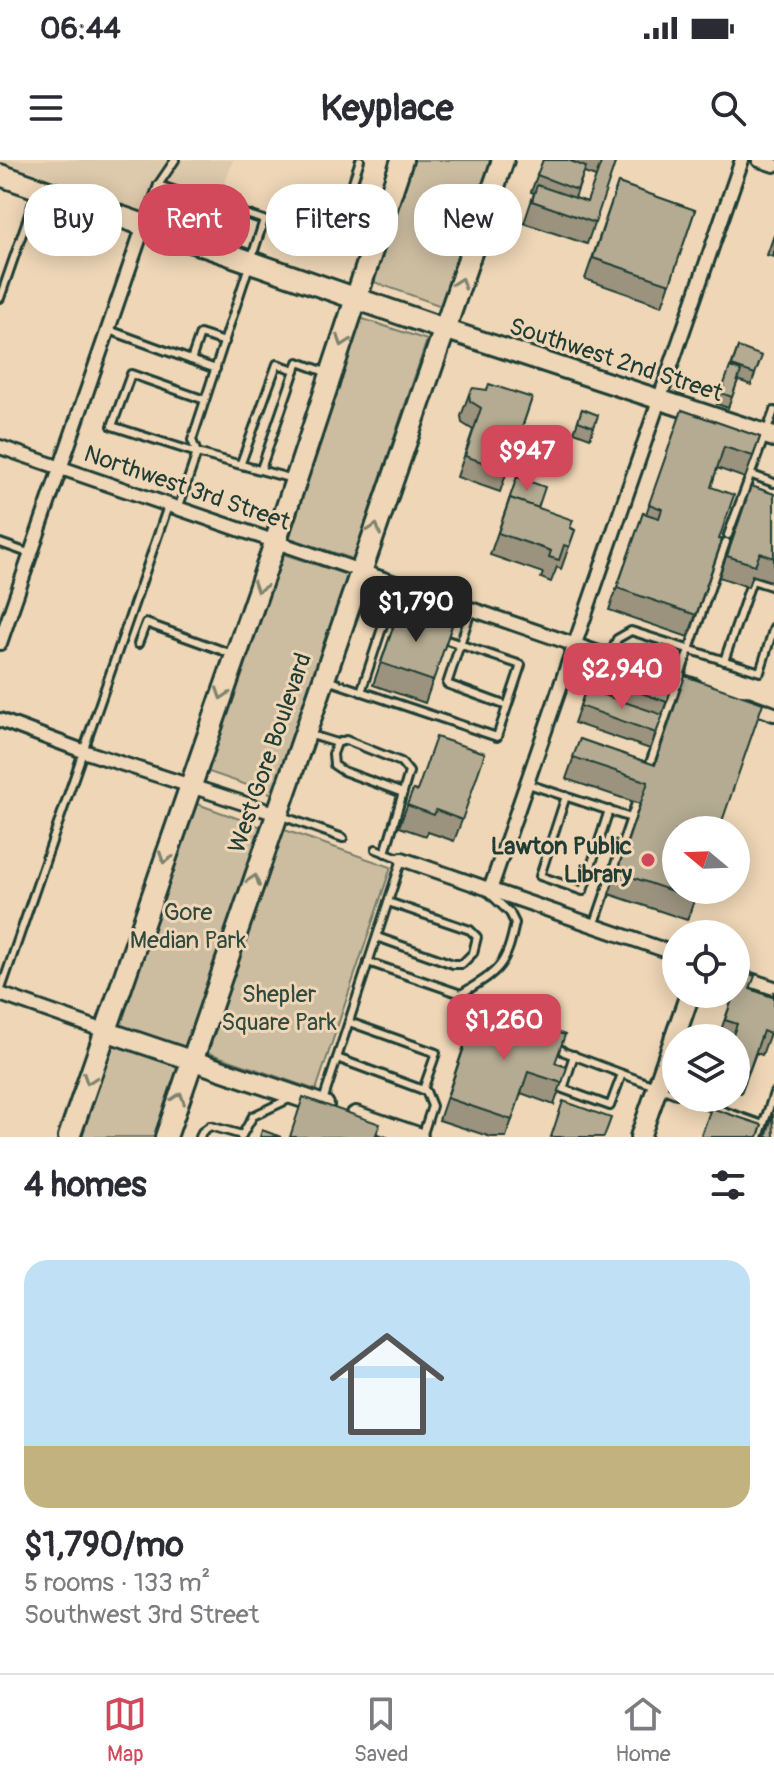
<!DOCTYPE html>
<meta charset="utf-8">
<style>
body{margin:0;font-family:Pangolin,sans-serif;background:#f7f7f7;color:#2b2b33;height:100vh;display:flex;flex-direction:column;font-size:30px;white-space:nowrap}
*{box-sizing:border-box;margin:0}
p{font-size:26px;color:#7c7c81}
.icon{flex:none;width:44px;height:44px;fill:none;stroke:currentColor;stroke-width:2;stroke-linecap:round;stroke-linejoin:round}
.map{position:relative;height:977px;overflow:hidden}
.side{display:flex;flex-direction:column;background:#fff;flex:1}
.side>*{flex:none}
.guide{position:absolute;left:24px;top:24px;width:726px;height:72px;display:flex;gap:16px}
.needle{width:52px;rotate:289deg}
.fabs{position:absolute;left:662px;top:656px;display:grid;gap:16px}
.fabs a{display:grid;place-items:center;width:88px;height:88px;border-radius:50%;background:#fff;box-shadow:0 4px 20px #0003;font-size:40px}
.price{position:absolute;translate:-50% -68px;padding:0 18px;border-radius:16px;background:#d1495b;color:#fff;font-size:26px;line-height:52px;filter:drop-shadow(0 2px 4px #0008)}
.price::after{content:'';position:absolute;left:50%;top:48px;width:24px;height:18px;margin-left:-12px;background:inherit;clip-path:polygon(0 0,100% 0,50% 100%)}
.price.selected{background:#222;color:#fff}
ul{padding:0;list-style:none}
li{display:grid;align-content:center;gap:16px;height:424px;padding:0 24px}
li span{display:grid;place-items:center;height:248px;border-radius:24px;color:#555}
li>.icon{margin-inline-start:auto}
span .icon{width:144px;height:144px;fill:#fffc;stroke-width:1}
li b{font-size:34px}
h2{display:flex;justify-content:space-between;align-items:center;height:96px;padding:0 24px;font-size:34px}
.tag{padding:0 28px;border-radius:32px;background:#fff;box-shadow:0 4px 20px #0003;font-size:28px;line-height:72px}
.tag.selected{background:#d1495b;color:#fff}
.status{display:flex;justify-content:space-between;align-items:center;height:56px;padding:0 40px;background:#fff;direction:ltr}
.status svg{height:22px;fill:currentColor}
header{display:flex;justify-content:space-between;align-items:center;height:104px;padding:0 24px;background:#fff;font-size:36px;font-weight:800}
.menu{display:flex;justify-content:space-around;align-items:center;height:112px;border-top:2px solid #e1e1e2;background:#fff;font-size:22px;color:#7c7c81}
.menu a{display:grid;justify-items:center;gap:4px}
.menu .selected{color:#d1495b}
.map>svg:first-child{display:block}
.built{fill:#ddc9ab}
.green{fill:#ccbda1;stroke:#767d6a;stroke-width:2}
.lines{fill:none;stroke-linecap:round;stroke-linejoin:round}
.lane-casing{stroke:#1f3d34;stroke-width:12}
.street-casing{stroke:#1f3d34;stroke-width:18}
.secondary-casing{stroke:#1f3d34;stroke-width:24}
.primary-casing{stroke:#1f3d34;stroke-width:26}
.lane{stroke:#eed6b6;stroke-width:6}
.street{stroke:#eed6b6;stroke-width:12}
.secondary{stroke:#eed6b6;stroke-width:18}
.primary{stroke:#eed6b6;stroke-width:20}
.wall{fill:#9b937e;stroke:#1f3d34;stroke-width:2;fill-rule:evenodd}
.building{fill:#b4ab92;stroke:#1f3d34;stroke-width:2}
.oneway{stroke:#7c826e}
.poi-dot{fill:#d1495b;stroke:#eed6b6;stroke-width:3}
.labels{text-anchor:middle;dominant-baseline:central;stroke-width:6;stroke-linejoin:round;paint-order:stroke}
.street-label{font-size:24px;fill:#1f3d34;stroke:#eed6b6}
.poi-label{font-size:24px;font-weight:bold;fill:#1f3d34;stroke:#eed6b6;text-anchor:end}
.park-label{font-size:24px;fill:#304a3f;stroke:#eed6b6}
</style>
<div class="status"><b>06:44</b><svg viewBox="0 0 49 12"><path d="M0 12V9h3v3zM5 12V6h3v6zM10 12V3h3v9zM15 12V0h3v12zM26 1h20v11H26zM47 4h2v5h-2z"/></svg></div>
<header><svg class="icon" aria-label="menu" viewBox="0 0 24 24"><path d="M4 6h16M4 12h16M4 18h16"/></svg>Keyplace<svg class="icon" aria-label="search" viewBox="0 0 24 24"><circle cx="10" cy="10" r="6"/><path d="M15 15l6 6"/></svg></header>
<div class="map">
<svg width="774" height="977" viewBox="0 0 774 977">
<rect width="100%" height="100%" fill="#eed6b6"/>
<filter id="ink" filterUnits="userSpaceOnUse"><feTurbulence type="fractalNoise" baseFrequency=".0125" numOctaves="2"/><feDisplacementMap in="SourceGraphic" scale="16" xChannelSelector="R" yChannelSelector="G"/><feConvolveMatrix kernelMatrix="1 2 1 2 8 2 1 2 1" color-interpolation-filters="sRGB"/></filter>
<g filter="url(#ink)">
<path class="built" d="M0 0H233L207 74Z"/>
<g class="green">
<path d="M410 0H495L447 148 374 122Z"/>
<path d="M357 157 427 180 353 399 287 377Z"/>
<path d="M280 393 351 416 273 634 206 611Z"/>
<path d="M189 641 262 667 187 889 114 864Z"/>
<path d="M276 667 391 707 316 930 200 890Z"/>
<path d="M111 881 176 902 181 908 159 977H81L91 937Z"/>
</g>
<g class="lines">
<g class="lane-casing">
<g id="lane">
<path d="M360 0 347 40 381 52"/>
<path d="M158 25 264 60 192 280 197 293 178 349"/>
<path d="M145 61 158 25 175 0"/>
<path d="M0 138 37 31"/>
<path d="M109 170 191 200 200 174 225 182"/>
<path d="M191 200 216 209"/>
<path d="M295 210 298 202 328 213"/>
<path d="M205 240 131 214 112 266 197 293 293 319"/>
<path d="M241 303 277 204 295 210 261 309"/>
<path d="M752 315 774 323"/>
<path d="M728 375 774 251"/>
<path d="M0 383 31 394"/>
<path d="M472 448 447 524 507 546"/>
<path d="M407 454 415 431"/>
<path d="M138 484 146 463 232 494"/>
<path d="M610 496 617 479 631 471 760 512 774 467"/>
<path d="M724 501 752 420 774 427"/>
<path d="M327 520 497 577 521 505 441 478"/>
<path d="M361 532 385 459 400 464"/>
<path d="M308 574 337 583"/>
<path d="M648 609 726 382"/>
<path d="M528 624 631 658"/>
<path d="M566 636 540 716 583 731 609 650"/>
<path d="M279 655 343 678"/>
<path d="M385 693 409 612 401 602 346 580 337 583 333 594 334 605 343 611 403 633"/>
<path d="M594 766 636 643"/>
<path d="M377 777 453 804H462L473 793 477 777 470 770 388 742"/>
<path d="M368 802 461 834C499 811 506 807 515 763L510 753 487 731"/>
<path d="M0 832 168 346"/>
<path d="M349 862 436 893 423 930"/>
<path d="M554 884 564 892 676 934"/>
<path d="M574 895 563 929 610 946 622 914"/>
<path d="M337 898 426 931 432 946 422 977"/>
<path d="M687 938 763 965"/>
<path d="M323 941 402 699 376 689"/>
<path d="M200 977 202 972 210 966 242 975"/>
<path d="M241 977 253 956 289 939"/>
<path d="M759 977 774 933"/>
</g>
</g>
<g class="street-casing">
<g id="street">
<path d="M759 0 774 5"/>
<path d="M0 287 695 526"/>
<path d="M0 483 144 65"/>
<path d="M747 544 774 554"/>
<path d="M0 560 83 591 277 654"/>
<path d="M402 699 676 794"/>
<path d="M490 730 742 0"/>
<path d="M736 815 774 828"/>
<path d="M0 834 105 871"/>
</g>
</g>
<g class="secondary-casing">
<g id="secondary">
<path d="M444 169 774 277"/>
<path d="M105 871 324 945"/>
<path d="M356 956 418 977"/>
<path d="M640 977 690 834"/>
</g>
</g>
<g class="primary-casing">
<g id="primary">
<path d="M0 15 444 169"/>
<path d="M69 977 275 383 402 0"/>
<path d="M166 977 503 0"/>
</g>
</g>
<use href="#lane" class="lane"/>
<use href="#street" class="street"/>
<use href="#secondary" class="secondary"/>
<use href="#primary" class="primary"/>
</g>
<g class="wall">
<path d="M543 0H616L587 84 524 63 534 33 531 32ZM584 13 596 17 587 42 575 38Z"/>
<path d="M618 23 695 50 662 146 585 119Z"/>
<path d="M774 75V97L767 95Z"/>
<path d="M738 187 755 214 751 225 738 220 728 248 717 244Z"/>
<path d="M469 234 532 238 500 332 457 317 473 270 462 263 461 256Z"/>
<path d="M582 249 598 255 590 278 574 272Z"/>
<path d="M682 250 760 277 745 318 717 308 711 327 719 379 722 380 688 477 609 450 643 353 646 354Z"/>
<path d="M517 317 538 348 575 370 561 409 557 407 551 422 541 418 543 413 490 395Z"/>
<path d="M751 326 774 334V422L752 415 748 427 719 417Z"/>
<path d="M400 447 452 465 425 543 373 525Z"/>
<path d="M598 494 674 520 650 589 574 563Z"/>
<path d="M580 579 655 605 698 730 687 760 609 734 640 644 566 619Z"/>
<path d="M413 630 462 660 454 681 428 672 426 676 399 667Z"/>
<path d="M750 829 774 862 762 895 756 893 741 933 736 931V878H718L734 834Z"/>
<path d="M470 868 567 907 554 945 521 933 506 977H491L439 960Z"/>
</g>
<g class="building">
<path d="M543 0H568L586 7 577 30 537 15Z"/>
<path d="M602 0H616L595 63 532 41 537 25 587 42Z"/>
<path d="M618 23 695 50 670 124 593 98Z"/>
<path d="M738 187 762 196 755 214 732 206Z"/>
<path d="M730 207 741 211 732 237 721 233Z"/>
<path d="M489 224 532 238 507 311 465 296 481 248 470 241 469 234 473 228 487 230Z"/>
<path d="M582 249 598 255 594 267 578 261Z"/>
<path d="M682 250 760 277 753 296 724 287 711 327 734 335 719 379 722 380 696 455 617 428 643 353 659 358 662 349 649 344Z"/>
<path d="M517 317 545 327 538 348 510 338 508 343Z"/>
<path d="M751 326 774 334V398L760 393 755 405 727 396Z"/>
<path d="M510 338 573 360 570 368 575 370 569 387 564 385 559 400 549 397 551 391 498 373Z"/>
<path d="M400 447 452 465 433 521 381 503Z"/>
<path d="M598 494 674 520 667 542 590 515Z"/>
<path d="M685 516 763 543 719 670H676V730H698L695 739 617 712 648 622 573 597 580 579 655 605Z"/>
<path d="M586 529 663 555 656 573 580 546Z"/>
<path d="M436 577 485 593 462 660 436 650 434 655 407 645 413 630 417 631Z"/>
<path d="M742 812 755 816 750 829 772 837 774 831V862L770 874 763 871 749 911 736 907V878H732L737 864 725 860 734 834H736V828Z"/>
<path d="M478 846 565 875 555 903 567 907 562 923 528 912 512 960 447 938Z"/>
<path d="M303 937 380 964 375 977H290Z"/>
<path d="M563 941 611 958 604 977H551Z"/>
<path d="M711 948 762 965 758 977H701Z"/>
<path d="M773 954 774 977H766Z"/>
<path d="M262 970 281 977H260Z"/>
</g>
<defs><path id="oneway-chevron" d="M-2-3.5L2.5 0L-2 3.5" fill="none" stroke-width="1.6" stroke-linecap="round" stroke-linejoin="round" transform="scale(2)"/></defs>
<g class="oneway">
<use href="#oneway-chevron" transform="translate(460 123) rotate(-71)"/>
<use href="#oneway-chevron" transform="translate(343 181) rotate(109)"/>
<use href="#oneway-chevron" transform="translate(375 369) rotate(-71)"/>
<use href="#oneway-chevron" transform="translate(259 427) rotate(109)"/>
<use href="#oneway-chevron" transform="translate(222 534) rotate(109)"/>
<use href="#oneway-chevron" transform="translate(165 698) rotate(109)"/>
<use href="#oneway-chevron" transform="translate(254 720) rotate(-71)"/>
<use href="#oneway-chevron" transform="translate(89 919) rotate(109)"/>
<use href="#oneway-chevron" transform="translate(179 938) rotate(-71)"/>
</g>
</g>
<circle class="poi-dot" cx="648" cy="700" r="8"/>
<g class="labels">
<g class="street-label">
<text transform="translate(616 200) rotate(18)">Southwest 2nd Street</text>
<text transform="translate(187 328) rotate(19)">Northwest 3rd Street</text>
<text transform="translate(270 593) rotate(-71)">West Gore Boulevard</text>
</g>
<g class="poi-label">
<text x="632" y="686">Lawton Public<tspan x="632" dy="28">Library</tspan></text>
</g>
<g class="park-label">
<text x="188" y="752">Gore<tspan x="188" dy="28">Median Park</tspan></text>
<text x="279" y="834">Shepler<tspan x="279" dy="28">Square Park</tspan></text>
</g>
</g>
</svg>
<div class="fabs">
<a><svg class="needle" viewBox="-14 -14 28 28"><path d="M0-13l5 13h-10z" fill="#e53935"/><path d="M0 13l5-13h-10z" fill="#7c7c81"/></svg></a>
<a><svg class="icon" aria-label="locate" viewBox="0 0 24 24"><circle cx="12" cy="12" r="6"/><path d="M12 2v4M12 18v4M2 12h4M18 12h4"/></svg></a>
<a><svg class="icon" aria-label="layers" viewBox="0 0 24 24"><path d="M12 4l9 5-9 5-9-5zM3 14l9 5 9-5"/></svg></a>
</div>
<b class="price" style="left:527px;top:333px">$947</b>
<b class="price selected" style="left:416px;top:484px">$1,790</b>
<b class="price" style="left:622px;top:551px">$2,940</b>
<b class="price" style="left:504px;top:902px">$1,260</b>
<div class="guide">
<a class="tag">Buy</a>
<a class="tag selected">Rent</a>
<a class="tag">Filters</a>
<a class="tag">New</a>
</div>
</div>
<section class="side">
<h2>4 homes<svg class="icon" aria-label="filters" viewBox="0 0 24 24"><path d="M4 7h16M4 17h16"/><circle cx="9" cy="7" r="2"/><circle cx="15" cy="17" r="2"/></svg></h2>
<ul>
<li><span style="background:linear-gradient(#bfe0f5 75%,#c2b280 0)"><svg class="icon" aria-label="home" viewBox="0 0 24 24"><path d="M3 11l9-7 9 7M6 9v11h12V9"/></svg></span><div><b>$1,790/mo</b><p>5 rooms · 133 m²</p><p>Southwest 3rd Street</p></div></li>
</ul>
</section>
<nav class="menu">
<a class="selected"><svg class="icon" aria-label="map" viewBox="0 0 24 24"><path d="M3 6l6-2 6 2 6-2v14l-6 2-6-2-6 2zM9 4v14M15 6v14"/></svg>Map</a>
<a><svg class="icon" aria-label="saved" viewBox="0 0 24 24"><path d="M7 4h10v16l-5-4-5 4z"/></svg>Saved</a>
<a><svg class="icon" aria-label="home" viewBox="0 0 24 24"><path d="M3 11l9-7 9 7M6 9v11h12V9"/></svg>Home</a>
</nav>
